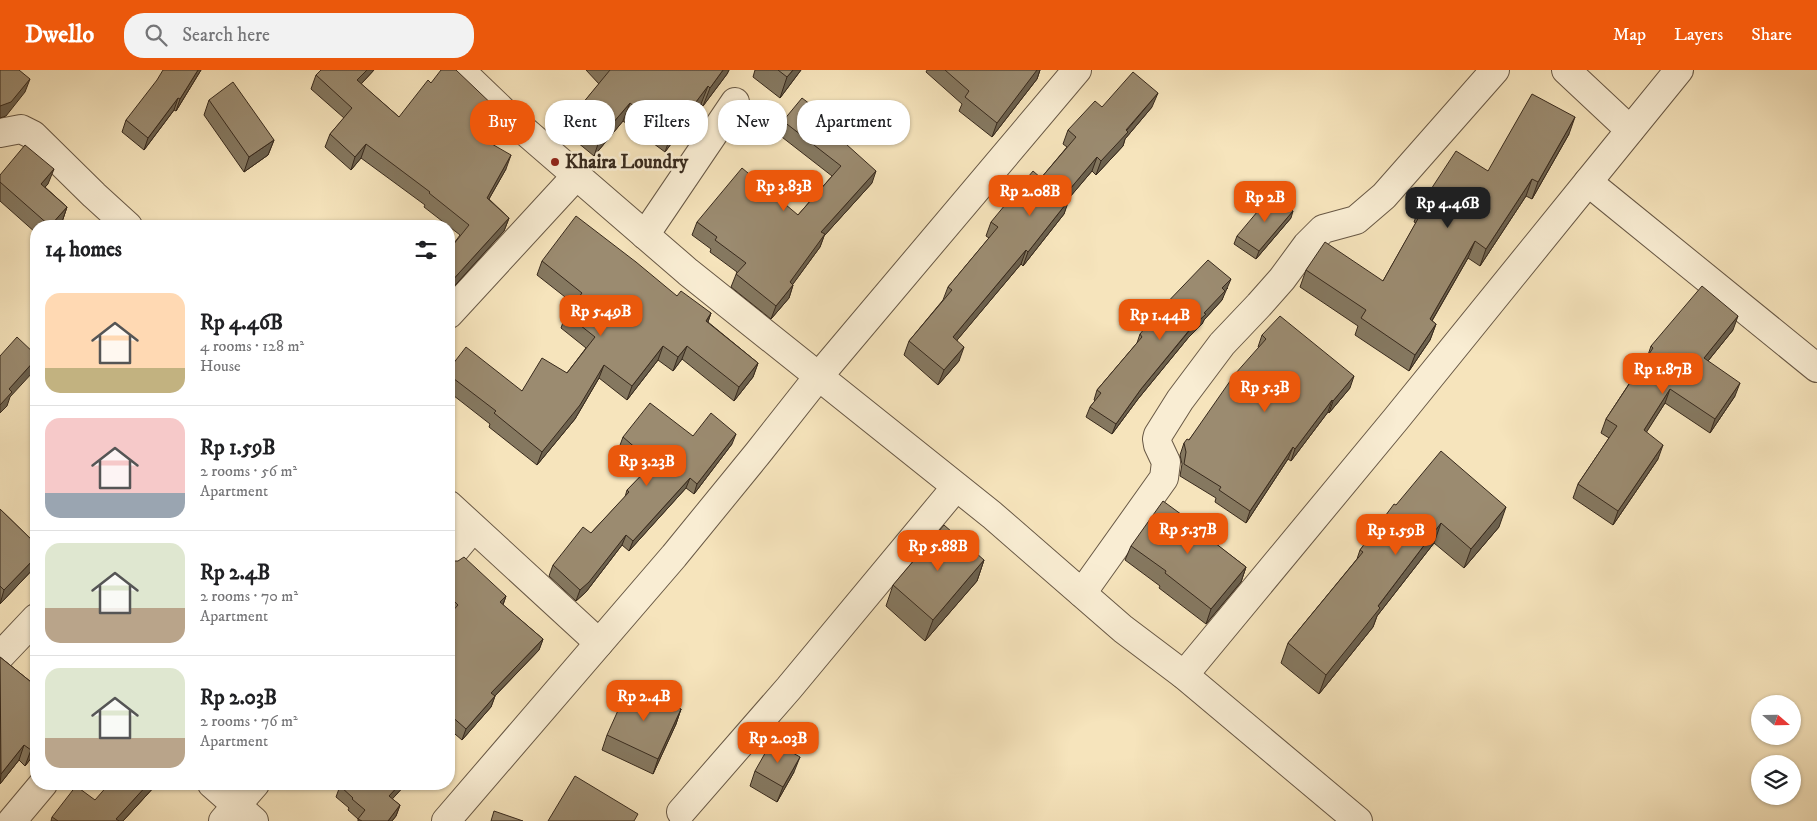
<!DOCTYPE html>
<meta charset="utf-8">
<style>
body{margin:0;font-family:"IM FELL DW Pica",serif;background:#f2f2f2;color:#202124;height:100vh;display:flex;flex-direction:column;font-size:19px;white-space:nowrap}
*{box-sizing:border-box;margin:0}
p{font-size:16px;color:#757577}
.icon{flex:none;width:28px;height:28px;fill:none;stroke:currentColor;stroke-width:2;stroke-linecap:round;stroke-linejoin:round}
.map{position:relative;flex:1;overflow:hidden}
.panel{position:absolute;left:30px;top:150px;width:425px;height:570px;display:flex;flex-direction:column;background:#fff;border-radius:20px;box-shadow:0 1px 4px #0004}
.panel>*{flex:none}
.top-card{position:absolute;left:470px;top:30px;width:475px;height:45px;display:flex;gap:10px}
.needle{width:32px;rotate:110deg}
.fabs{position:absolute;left:1751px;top:625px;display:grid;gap:10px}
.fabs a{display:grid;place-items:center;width:50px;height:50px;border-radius:50%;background:#fff;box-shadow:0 1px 4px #0004;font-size:25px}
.price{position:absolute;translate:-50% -42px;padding:0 11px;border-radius:10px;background:#ea580c;color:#fff;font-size:16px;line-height:32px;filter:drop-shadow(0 1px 2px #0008)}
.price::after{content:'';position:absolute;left:50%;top:30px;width:15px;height:11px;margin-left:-8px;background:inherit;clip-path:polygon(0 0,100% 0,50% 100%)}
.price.selected{background:#222;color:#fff}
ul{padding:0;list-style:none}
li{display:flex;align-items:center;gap:15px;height:125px;padding:0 15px}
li+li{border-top:1px solid #e0e0e0}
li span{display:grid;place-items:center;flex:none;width:140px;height:100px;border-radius:15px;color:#555}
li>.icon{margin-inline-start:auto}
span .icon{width:60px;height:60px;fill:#fffc;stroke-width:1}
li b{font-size:21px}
h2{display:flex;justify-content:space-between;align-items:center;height:60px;padding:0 15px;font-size:21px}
.tag{padding:0 18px;border-radius:20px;background:#fff;box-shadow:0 1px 4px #0004;font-size:18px;line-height:45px}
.tag.selected{background:#ea580c;color:#fff}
header{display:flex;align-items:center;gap:30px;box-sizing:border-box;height:70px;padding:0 25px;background:#ea580c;color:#fff}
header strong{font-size:24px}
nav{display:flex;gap:28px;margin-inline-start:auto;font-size:18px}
.search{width:350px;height:45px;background:#f2f2f2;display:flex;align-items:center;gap:12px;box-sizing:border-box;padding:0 18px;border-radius:20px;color:#757577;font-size:19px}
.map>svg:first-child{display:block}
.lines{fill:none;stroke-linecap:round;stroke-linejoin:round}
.minor-casing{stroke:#685845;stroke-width:30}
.minor{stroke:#f9edd3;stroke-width:28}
.wall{fill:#857860;stroke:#382a1d}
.shaded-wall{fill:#6c614e;stroke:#382a1d}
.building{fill:#9b8b70;stroke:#382a1d}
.poi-dot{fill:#8f2418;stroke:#f9edd3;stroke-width:2}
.labels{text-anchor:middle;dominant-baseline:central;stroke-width:5;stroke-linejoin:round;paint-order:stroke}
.poi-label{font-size:19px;font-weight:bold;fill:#382a1d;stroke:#f9edd3;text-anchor:start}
</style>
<header>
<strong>Dwello</strong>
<div class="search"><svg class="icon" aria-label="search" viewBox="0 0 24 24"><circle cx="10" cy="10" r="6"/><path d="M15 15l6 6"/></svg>Search here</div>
<nav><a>Map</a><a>Layers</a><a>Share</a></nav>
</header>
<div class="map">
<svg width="1817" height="751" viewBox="0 0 1817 751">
<rect width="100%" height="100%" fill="#f6e4bc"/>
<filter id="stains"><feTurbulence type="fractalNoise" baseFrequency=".004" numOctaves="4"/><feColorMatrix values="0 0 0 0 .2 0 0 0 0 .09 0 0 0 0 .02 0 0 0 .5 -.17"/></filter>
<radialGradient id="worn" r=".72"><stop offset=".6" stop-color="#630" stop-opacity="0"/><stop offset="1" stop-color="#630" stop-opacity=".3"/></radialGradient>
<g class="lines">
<g class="minor-casing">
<g id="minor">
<path d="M460 0 511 49 688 202 992 445 1123 559 1184 605 1358 751"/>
<path d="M1566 0 1630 60"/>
<path d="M0 63 21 59 33 65 94 125 128 156"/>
<path d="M1588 112 1679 0"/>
<path d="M645 165 735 32"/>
<path d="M449 244 577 105"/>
<path d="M449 435 599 573"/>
<path d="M449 487 473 458"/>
<path d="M1082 523 1164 408 1166 392 1158 375 1157 369 1158 365 1180 330 1222 274 1259 235 1282 209 1307 175 1323 159 1356 150 1384 126 1495 0"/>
<path d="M0 586 36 548"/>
<path d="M1184 605 1396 349 1588 112 1817 298"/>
<path d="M212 714 254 751"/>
<path d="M681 742 789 618 956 417"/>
<path d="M12 751 43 714"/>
<path d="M223 751 255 714"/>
<path d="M446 751 674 486 758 383 818 307 1077 0"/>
</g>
</g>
<use href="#minor" class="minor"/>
</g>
<g class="wall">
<path d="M201 0 176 41 174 40 144 80 122 62 126 50Z"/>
<path d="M321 0H374L361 14 399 47 494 54 482 68 506 99 489 129 509 148 504 161 449 222V180L460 165 424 137 425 135 361 88 351 100 325 77 330 64 344 48 311 19 316 5Z"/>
<path d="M586 0H729L727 4 703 36 701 34 665 82 623 51 594 86 566 63 573 45 599 14Z"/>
<path d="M755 0H801L780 28 753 7Z"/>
<path d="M927 0H1040L1037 9 992 67 959 41 962 34 926 2Z"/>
<path d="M209 30 274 70 268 85 244 102 204 45Z"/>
<path d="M1102 37H1152L1125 69 1123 76 1096 105 1092 101 1068 129 1064 144 1023 196 1021 194 957 270 959 291 938 315 904 285 909 271 943 230 948 217 989 168 986 166 991 152 1041 108 1067 77 1063 74 1068 60Z"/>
<path d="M831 50 828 58 872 113 824 166 820 177 792 215H793L789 228 771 249 731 217 737 202 710 182 711 179 692 165 697 152 798 145 832 106 778 64 783 51Z"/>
<path d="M1569 64 1532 129 1526 126 1480 196 1468 188 1432 251 1436 254 1430 270 1409 301 1355 265 1358 256 1300 217 1306 200 1383 211 1416 153 1414 152 1420 136 1488 101Z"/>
<path d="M0 105 48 114 45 117 67 137 62 152 58 156H36V163L0 131Z"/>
<path d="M1291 148 1256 189 1234 174 1237 166Z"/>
<path d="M542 191 677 226 711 243 708 252 758 293 753 307 734 331 682 289 673 301 658 290 627 330 599 308 575 349 537 395 489 357 490 354 449 322V299L522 321 567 303 586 278 561 258 566 244 574 234 537 205Z"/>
<path d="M1228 218 1225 221 1222 230 1204 250 1202 254 1188 268 1138 329 1112 364 1086 347 1090 337 1095 331 1094 330 1097 320 1137 273 1140 264Z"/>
<path d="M1733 260 1708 291 1735 326 1710 363 1665 333 1646 362 1658 389 1613 455 1573 428 1578 414 1609 368 1601 363 1606 349 1648 285 1651 276Z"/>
<path d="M1262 265 1350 318 1329 343 1328 342 1291 391 1288 389 1246 453 1215 432 1216 428 1180 406 1182 394 1180 385 1184 373 1189 370 1259 278 1258 277Z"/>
<path d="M693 366 732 374 694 424 686 418 629 481 622 475 586 522 576 531 549 506 553 495 591 463 625 427 627 420 646 401 619 378 623 367Z"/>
<path d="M1396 435 1499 457 1464 498 1434 473 1377 546 1373 557 1319 624 1281 593 1288 573 1357 489 1360 480Z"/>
<path d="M0 439 36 474V496L0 534Z"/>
<path d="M1188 453 1246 497 1241 512 1206 554 1159 518 1160 516 1125 490 1131 476Z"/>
<path d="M449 490 506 526 503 535 543 569 539 580 495 626 491 637 462 670 449 659V545L451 543 449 541Z"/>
<path d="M984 490 977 511 925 571 886 536 893 515Z"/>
<path d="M0 587 36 616V682L25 696 19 690 0 714Z"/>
<path d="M681 639 676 654 653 704 602 680 607 665Z"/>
<path d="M755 701 794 702 777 732 750 716Z"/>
<path d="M406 714 392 729 400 735 396 746 392 751H358V749L348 740 349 738 336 727 340 716Z"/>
<path d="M155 716 123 751H51L52 747 95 730Z"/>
</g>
<g class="shaded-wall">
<path d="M198 0H201L176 41 180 29Z"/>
<path d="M367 0H374L352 24 357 10Z"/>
<path d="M723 0H729L727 4 703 36 710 18Z"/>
<path d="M793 0H801L780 28 787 7Z"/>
<path d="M1035 0H1040L1037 9 992 67 997 53Z"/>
<path d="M30 9 25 22 6 46 0 48V36Z"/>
<path d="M708 16 701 34 665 82 671 65Z"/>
<path d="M1158 23 1152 37 1125 69 1123 76 1096 105 1101 91Z"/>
<path d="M178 28 174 40 144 80 148 68Z"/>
<path d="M630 33 623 51 594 86 600 68Z"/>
<path d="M499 41 494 54 473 79 478 66Z"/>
<path d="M1575 47 1569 64 1532 129 1538 112Z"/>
<path d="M274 70 268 85 244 102 249 87Z"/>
<path d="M366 74 361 88 351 100 355 87Z"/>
<path d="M511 85 506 99 482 141 487 128Z"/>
<path d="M1097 87 1092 101 1059 140 1064 126Z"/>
<path d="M54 99 48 114 35 128 41 114Z"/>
<path d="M876 101 872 113 824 166 820 177 785 225 790 212 821 162Z"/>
<path d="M1532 109 1526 126 1480 196 1486 179Z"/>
<path d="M1069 130 1064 144 1023 196 1028 182Z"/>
<path d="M67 137 62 152 58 156H50Z"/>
<path d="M1293 141 1291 148 1256 189 1259 181Z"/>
<path d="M509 148 504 161 449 222V214Z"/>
<path d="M1475 171 1468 188 1423 266 1430 249Z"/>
<path d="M1026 180 1021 194 948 281 953 267Z"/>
<path d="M1231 209 1222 230 1204 250 1202 254 1188 268 1138 329 1112 364 1116 354 1141 319 1204 243 1222 218Z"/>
<path d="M793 215 789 228 771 249 776 236Z"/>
<path d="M711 243 706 257V251Z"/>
<path d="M1738 246 1733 260 1699 302 1704 288Z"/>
<path d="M1436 254 1430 270 1409 301 1415 285Z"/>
<path d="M663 276 658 290 627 330 632 316Z"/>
<path d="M687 276 682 289 673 301 678 287Z"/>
<path d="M964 277 959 291 938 315 944 300Z"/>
<path d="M36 289V292L33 302 10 327 7 336 0 343V335L9 319Z"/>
<path d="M758 293 753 307 734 331 739 317Z"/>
<path d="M604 295 599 308 575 349 537 395 542 382Z"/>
<path d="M1354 306 1350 318 1329 343 1333 331Z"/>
<path d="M1740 313 1735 326 1710 363 1715 349Z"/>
<path d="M1670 319 1665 333 1639 374 1644 360Z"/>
<path d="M1332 330 1328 342 1291 391 1295 379Z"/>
<path d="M736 364 732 374 694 424 697 414Z"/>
<path d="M1663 375 1658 389 1613 455 1618 441Z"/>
<path d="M1293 377 1288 389 1246 453 1250 441Z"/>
<path d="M690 408 686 418 629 481 633 471Z"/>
<path d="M1506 437 1499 457 1464 498 1471 479Z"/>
<path d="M1441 453 1434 473 1377 546 1373 557 1319 624 1326 605Z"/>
<path d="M626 465 622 475 586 522 576 531 580 520Z"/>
<path d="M36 487V496L0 534 4 520Z"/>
<path d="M984 490 977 511 925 571 933 550Z"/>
<path d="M1246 497 1241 512 1206 554 1211 539Z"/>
<path d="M506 526 502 537 500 532Z"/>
<path d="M543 569 539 580 487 634 491 623Z"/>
<path d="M495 626 491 637 462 670 466 659Z"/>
<path d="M681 639 676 654 653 704 658 689Z"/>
<path d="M36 673V682L25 696 31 680Z"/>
<path d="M24 675 19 690 0 714 1 704Z"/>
<path d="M800 687 794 702 777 732 783 717Z"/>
<path d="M148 714H156L155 716 123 751H115L116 749Z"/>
<path d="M400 714H406L385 737 389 726Z"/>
<path d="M400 735 396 746 392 751H388Z"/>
</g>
<g class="building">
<path d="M0 0H19L30 9 11 32 0 36Z"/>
<path d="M163 0H198L180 29 178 28 148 68 126 50 157 10Z"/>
<path d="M321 0H367L357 10 399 47 428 10 431 13 441 0H456L499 41 478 66 511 85 487 128 509 148 449 214V180L469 155 429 123 430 122 366 74 355 87 330 64 352 38 316 5Z"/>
<path d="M610 0H723L710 18 708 16 671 65 630 33 600 68 573 45Z"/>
<path d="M778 0H793L787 7Z"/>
<path d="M945 0H1037L997 53 965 27 969 21Z"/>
<path d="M1133 2 1158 23 1126 60 1128 62 1101 91 1097 87 1064 126 1069 130 1028 182 1026 180 953 267 964 277 944 300 909 271 952 220 948 217 998 157 991 152 1033 101 1041 108 1076 67 1068 60 1095 31 1102 37Z"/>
<path d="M233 12 274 70 249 87 209 30Z"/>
<path d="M1532 24 1575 47 1538 112 1532 109 1486 179 1475 171 1430 249 1436 254 1415 285 1361 248 1366 240 1306 200 1325 172 1383 211 1424 138 1420 136 1456 81 1488 101Z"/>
<path d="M802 28 831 50 826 56 876 101 821 162 825 164 790 212 793 215 776 236 736 204 746 193 715 170 717 167 697 152 742 98 798 145 841 96 783 51Z"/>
<path d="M25 75 54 99 41 114 67 137 50 156 0 112V105Z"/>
<path d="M1273 123 1293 141 1259 181 1237 166Z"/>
<path d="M576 146 636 192 677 226 681 221 711 243 706 251 758 293 739 317 687 276 678 287 663 276 632 316 604 295 580 335 542 382 494 343 496 341 449 305V299L466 277 522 321 542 288 567 303 595 267 566 244 582 223 542 191Z"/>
<path d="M1208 190 1231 209 1222 218 1225 221 1204 243 1206 244 1191 258 1141 319 1116 354 1090 337 1101 323 1097 320 1142 267 1140 264 1158 242Z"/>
<path d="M1702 216 1738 246 1704 288 1740 313 1715 349 1670 319 1644 360 1663 375 1618 441 1578 414 1617 356 1606 349 1653 278 1651 276Z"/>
<path d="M1280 246 1354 306 1333 331 1332 330 1295 379 1293 377 1250 441 1219 420 1221 417 1184 394 1186 382 1184 373 1187 369 1189 370 1235 304 1266 269 1262 265Z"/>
<path d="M17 267 36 285V289L9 319 12 322 0 335V286Z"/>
<path d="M650 333 693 366 711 343 736 364 697 414 690 408 633 471 626 465 589 512 580 520 553 495 583 457 591 463 629 422 627 420 653 393 623 367Z"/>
<path d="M1441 381 1506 437 1471 479 1441 453 1378 536 1380 538 1326 605 1288 573 1363 482 1360 480 1394 434 1396 435Z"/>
<path d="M1163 431 1189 450 1188 452 1246 497 1211 539 1165 503 1166 501 1131 476Z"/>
<path d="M0 439 36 474V487L4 520 0 516Z"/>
<path d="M944 455 984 490 933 550 893 515Z"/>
<path d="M464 487 506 526 500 532 543 569 491 623 495 626 466 659 449 644V545L458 535 449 526V490L451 491H458Z"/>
<path d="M0 587 36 616V673L31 680 24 675 1 704Z"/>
<path d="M629 616 681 639 658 689 607 665Z"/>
<path d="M772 671 800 687 783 717 755 701Z"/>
<path d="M575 706 638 744 634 751H548Z"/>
<path d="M109 714H148L116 749 119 751H58L52 747 76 716 95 730Z"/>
<path d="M342 714H400L389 726 400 735 388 751H362L358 749 365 740 352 729 353 728 340 716Z"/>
<path d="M494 741 523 751H491Z"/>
</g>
<circle class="poi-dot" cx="555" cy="92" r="5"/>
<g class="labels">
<g class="poi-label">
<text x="565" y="92">Khaira Loundry</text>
</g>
</g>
<rect width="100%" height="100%" filter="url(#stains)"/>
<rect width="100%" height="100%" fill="url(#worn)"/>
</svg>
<div class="fabs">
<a><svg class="needle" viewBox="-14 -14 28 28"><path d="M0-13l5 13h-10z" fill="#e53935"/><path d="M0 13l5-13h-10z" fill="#757577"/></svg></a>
<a><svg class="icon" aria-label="layers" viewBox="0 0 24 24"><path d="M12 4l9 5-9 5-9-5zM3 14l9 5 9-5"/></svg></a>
</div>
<b class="price" style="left:784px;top:142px">Rp 3.83B</b>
<b class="price" style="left:1030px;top:147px">Rp 2.08B</b>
<b class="price" style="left:1265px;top:153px">Rp 2B</b>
<b class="price selected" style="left:1448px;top:159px">Rp 4.46B</b>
<b class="price" style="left:601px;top:267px">Rp 5.49B</b>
<b class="price" style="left:1160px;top:271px">Rp 1.44B</b>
<b class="price" style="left:1663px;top:325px">Rp 1.87B</b>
<b class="price" style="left:1265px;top:343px">Rp 5.3B</b>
<b class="price" style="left:647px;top:417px">Rp 3.23B</b>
<b class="price" style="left:1188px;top:485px">Rp 5.37B</b>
<b class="price" style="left:1396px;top:486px">Rp 1.59B</b>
<b class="price" style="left:938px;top:502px">Rp 5.88B</b>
<b class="price" style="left:644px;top:652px">Rp 2.4B</b>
<b class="price" style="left:778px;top:694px">Rp 2.03B</b>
<div class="top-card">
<a class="tag selected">Buy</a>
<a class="tag">Rent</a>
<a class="tag">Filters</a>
<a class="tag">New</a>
<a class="tag">Apartment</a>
</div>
<section class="panel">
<h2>14 homes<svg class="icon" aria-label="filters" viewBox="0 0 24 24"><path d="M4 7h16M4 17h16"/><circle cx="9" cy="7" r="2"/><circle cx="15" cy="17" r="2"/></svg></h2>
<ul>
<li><span style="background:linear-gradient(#ffd9b3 75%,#c2b280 0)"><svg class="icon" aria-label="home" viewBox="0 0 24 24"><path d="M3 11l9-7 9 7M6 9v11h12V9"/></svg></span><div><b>Rp 4.46B</b><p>4 rooms · 128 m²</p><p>House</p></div></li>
<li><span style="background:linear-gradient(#f6c9c9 75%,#9aa5b1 0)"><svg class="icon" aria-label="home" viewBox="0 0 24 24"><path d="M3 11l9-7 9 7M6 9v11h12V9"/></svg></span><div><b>Rp 1.59B</b><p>2 rooms · 56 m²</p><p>Apartment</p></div></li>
<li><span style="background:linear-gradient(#dfe7d0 65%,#b9a48a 0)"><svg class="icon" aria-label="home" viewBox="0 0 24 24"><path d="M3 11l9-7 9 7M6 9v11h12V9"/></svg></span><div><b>Rp 2.4B</b><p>2 rooms · 70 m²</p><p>Apartment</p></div></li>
<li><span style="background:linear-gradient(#dfe7d0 70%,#b9a48a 0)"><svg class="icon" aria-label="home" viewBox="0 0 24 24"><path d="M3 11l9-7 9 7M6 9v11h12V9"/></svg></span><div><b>Rp 2.03B</b><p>2 rooms · 76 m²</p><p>Apartment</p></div></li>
</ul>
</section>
</div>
